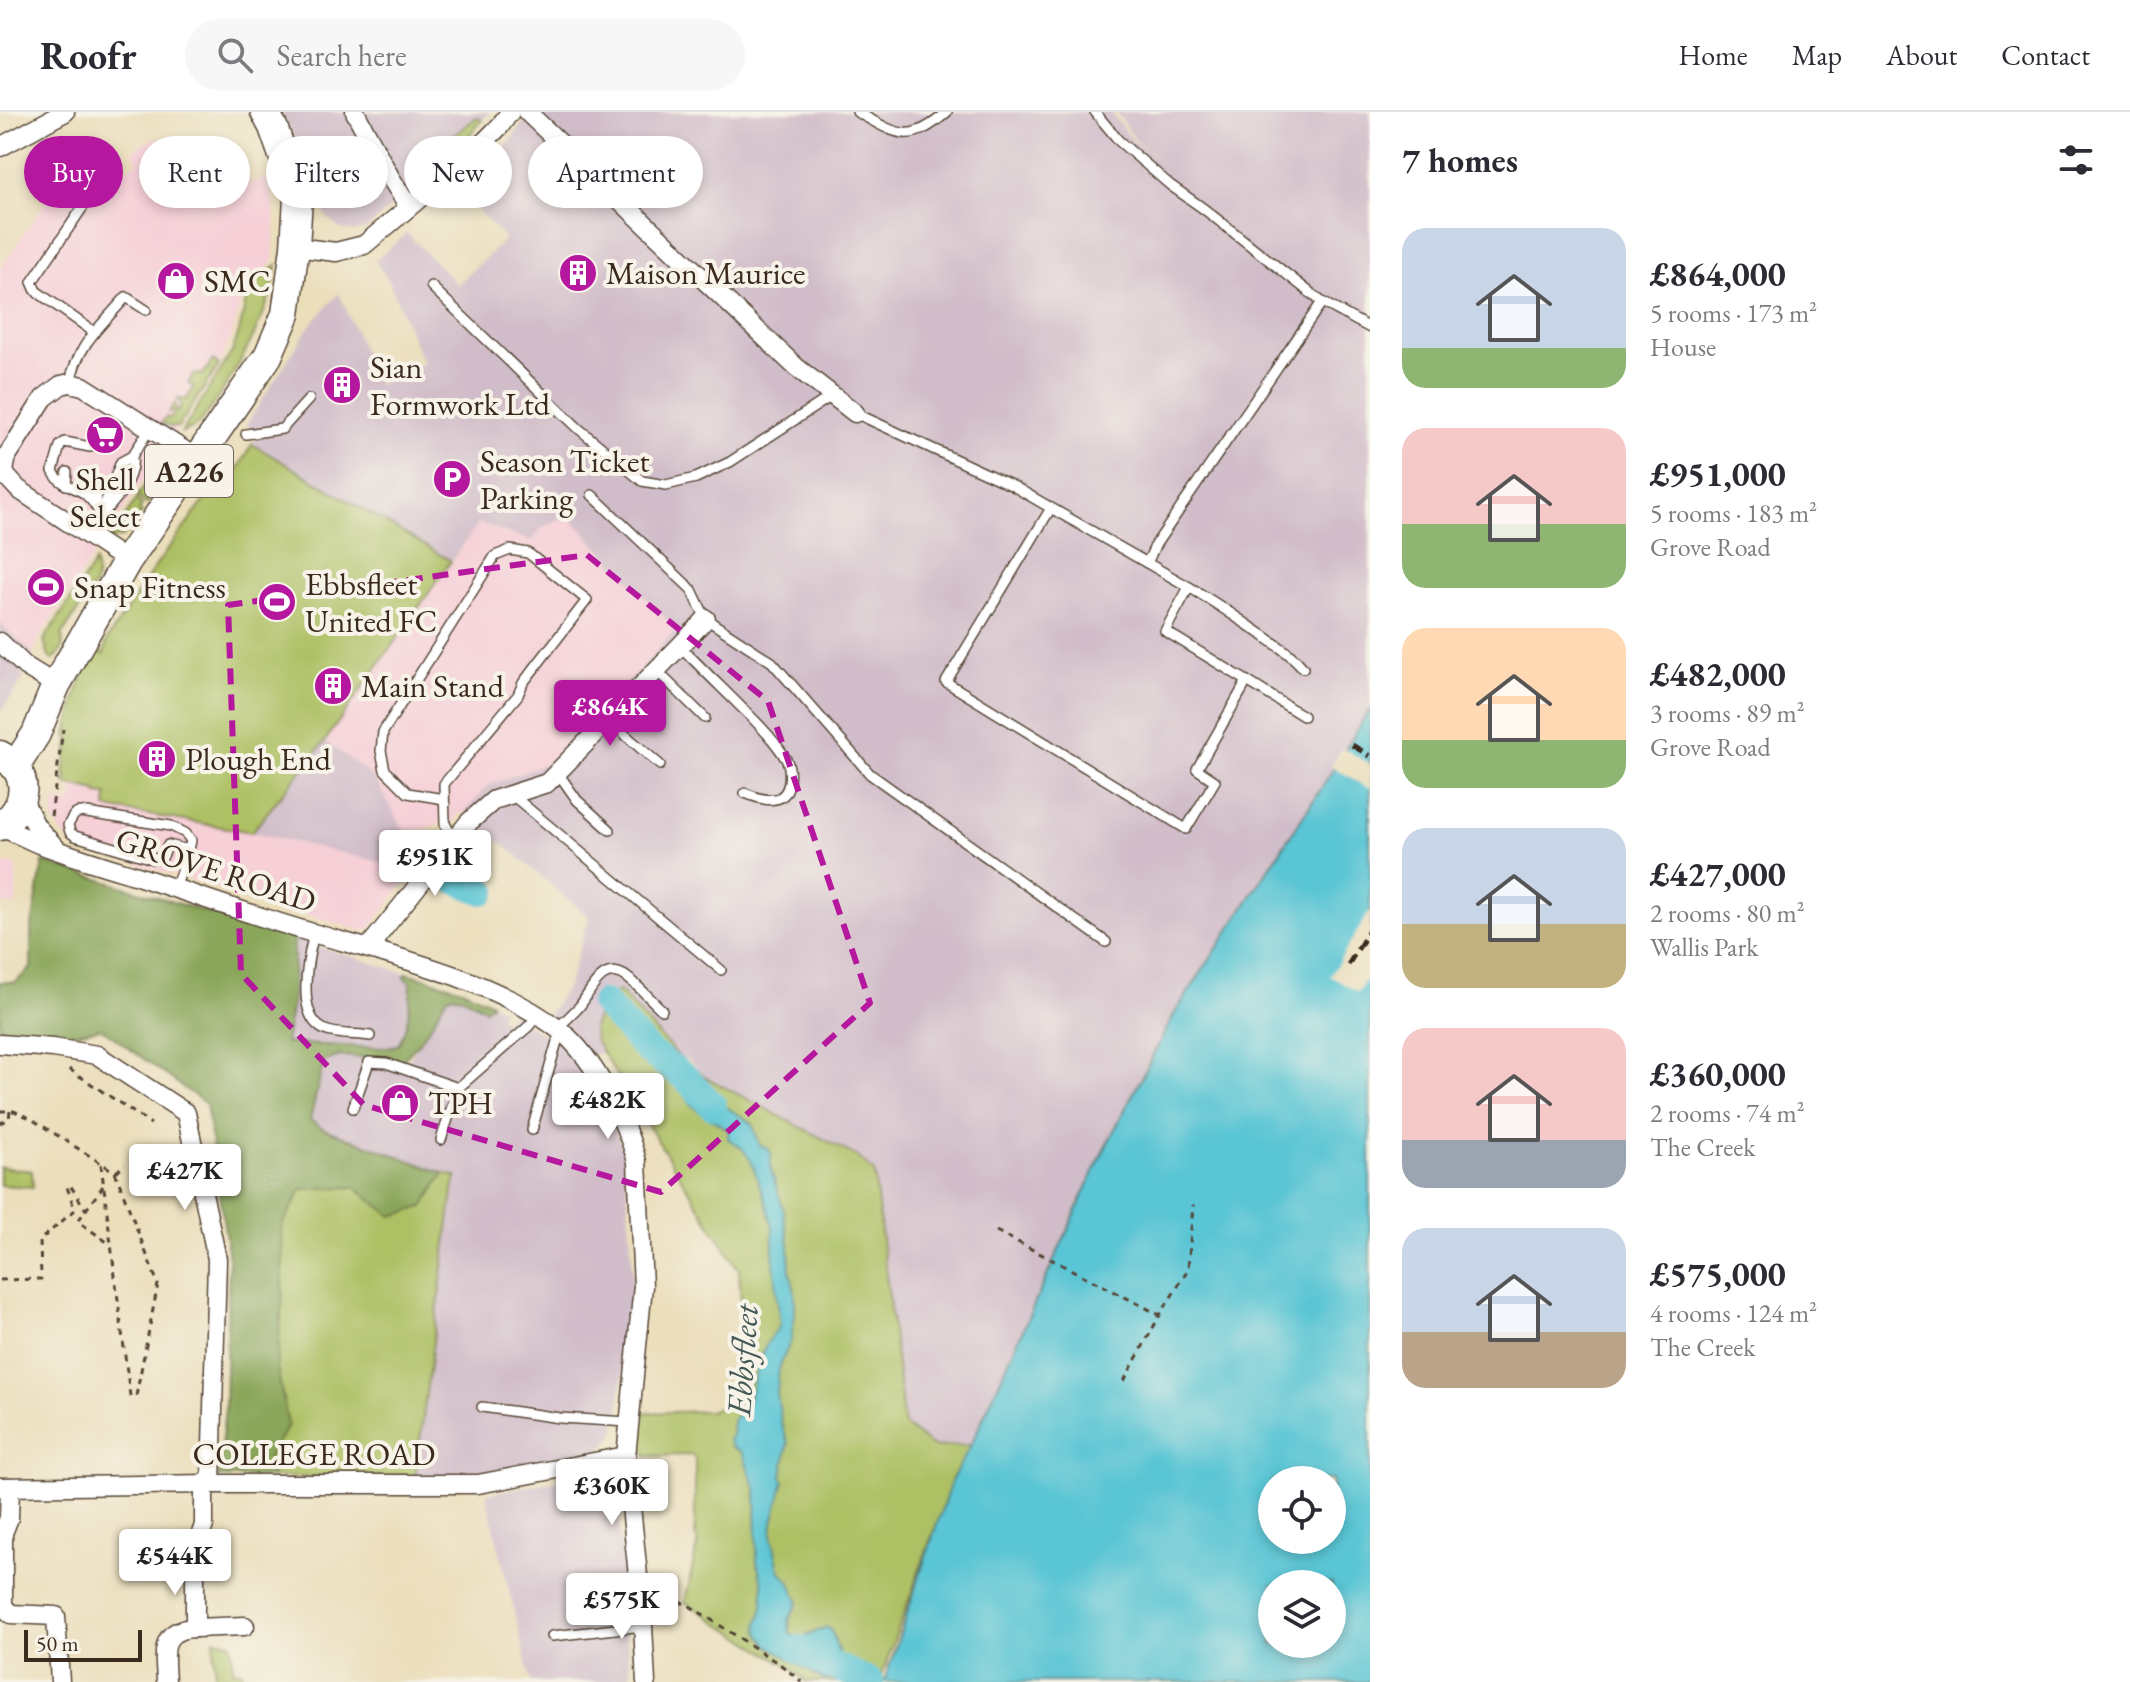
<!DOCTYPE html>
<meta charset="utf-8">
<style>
body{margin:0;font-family:"EB Garamond",serif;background:#f7f7f7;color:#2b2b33;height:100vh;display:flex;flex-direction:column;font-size:30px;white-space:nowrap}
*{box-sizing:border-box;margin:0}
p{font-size:26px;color:#7c7c81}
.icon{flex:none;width:44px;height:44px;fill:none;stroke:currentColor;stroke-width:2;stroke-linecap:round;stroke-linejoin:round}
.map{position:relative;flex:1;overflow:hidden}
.panel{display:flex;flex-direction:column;background:#fff;width:760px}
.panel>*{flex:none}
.guide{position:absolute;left:24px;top:24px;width:760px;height:72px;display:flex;gap:16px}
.controls{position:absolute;left:1258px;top:1354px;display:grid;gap:16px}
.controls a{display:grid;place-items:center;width:88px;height:88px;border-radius:50%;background:#fff;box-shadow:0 4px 12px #0003;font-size:40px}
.scale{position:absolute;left:24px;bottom:20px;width:118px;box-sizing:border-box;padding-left:8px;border:4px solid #3b2a1e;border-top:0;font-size:22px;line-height:28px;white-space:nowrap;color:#3b2a1e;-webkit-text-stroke:6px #f7f3e8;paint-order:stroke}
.price{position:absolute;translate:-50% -68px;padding:0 18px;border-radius:8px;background:#fff;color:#222;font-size:26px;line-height:52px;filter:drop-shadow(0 2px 4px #0008)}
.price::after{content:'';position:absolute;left:50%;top:48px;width:24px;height:18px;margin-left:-12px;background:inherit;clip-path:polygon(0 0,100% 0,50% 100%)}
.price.current{background:#b5179e;color:#fff}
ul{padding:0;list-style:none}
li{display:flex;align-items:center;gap:24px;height:200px;padding:0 32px}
li span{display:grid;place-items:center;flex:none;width:224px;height:160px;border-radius:24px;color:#555}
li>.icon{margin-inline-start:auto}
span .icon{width:96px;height:96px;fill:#fffc;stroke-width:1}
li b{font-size:34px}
h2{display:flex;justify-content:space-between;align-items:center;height:96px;padding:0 32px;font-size:34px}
.chip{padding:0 28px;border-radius:36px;background:#fff;box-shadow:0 4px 12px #0003;font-size:28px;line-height:72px}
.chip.current{background:#b5179e;color:#fff}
header{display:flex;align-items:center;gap:48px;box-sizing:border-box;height:112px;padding:0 40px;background:#fff;border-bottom:2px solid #e1e1e2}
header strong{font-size:38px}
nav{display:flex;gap:44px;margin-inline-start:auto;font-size:28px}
.search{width:560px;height:72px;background:#f7f7f7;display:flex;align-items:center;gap:20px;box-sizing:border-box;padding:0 28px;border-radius:44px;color:#7c7c81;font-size:30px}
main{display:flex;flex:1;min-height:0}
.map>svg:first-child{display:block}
.built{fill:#f6cfd7}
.industrial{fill:#d1bdc9}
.green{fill:#adc064;stroke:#747541;stroke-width:2}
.forest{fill:#8aa65a;stroke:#62683c;stroke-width:2}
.water{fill:#5ac5d4;stroke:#4a7879;stroke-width:2;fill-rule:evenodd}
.pier{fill:#ebdebb}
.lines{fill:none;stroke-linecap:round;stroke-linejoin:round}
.river{stroke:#5ac5d4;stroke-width:28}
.lane-casing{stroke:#554536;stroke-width:12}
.street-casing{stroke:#554536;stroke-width:21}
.primary-casing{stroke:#554536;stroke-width:31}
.path{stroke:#554536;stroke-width:3;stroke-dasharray:6 6;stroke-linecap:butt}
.lane{stroke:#fff;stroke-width:9}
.street{stroke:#fff;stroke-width:18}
.primary{stroke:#fff;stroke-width:28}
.rail{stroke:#3b2a1e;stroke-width:5;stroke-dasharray:12 6;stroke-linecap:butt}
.marked{fill:none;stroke:#b5179e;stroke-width:6;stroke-dasharray:16 10;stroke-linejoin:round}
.labels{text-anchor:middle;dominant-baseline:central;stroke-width:8;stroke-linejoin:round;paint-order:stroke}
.shield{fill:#f7f3e8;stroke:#73665b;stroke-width:2}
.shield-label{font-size:30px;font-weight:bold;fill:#3b2a1e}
.poi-label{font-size:32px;fill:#3b2a1e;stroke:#f7f3e8;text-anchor:start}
.street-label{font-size:32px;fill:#3b2a1e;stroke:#f7f3e8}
.water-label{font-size:34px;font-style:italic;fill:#445855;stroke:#f7f3e8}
</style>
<header>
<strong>Roofr</strong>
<div class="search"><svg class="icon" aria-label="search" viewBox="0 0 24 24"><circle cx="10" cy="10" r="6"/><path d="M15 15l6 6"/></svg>Search here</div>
<nav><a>Home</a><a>Map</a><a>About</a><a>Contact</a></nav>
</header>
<main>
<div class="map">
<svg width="1370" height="1570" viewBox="0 0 1370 1570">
<rect width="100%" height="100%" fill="#f7f3e8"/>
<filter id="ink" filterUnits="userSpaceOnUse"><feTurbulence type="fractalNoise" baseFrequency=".0125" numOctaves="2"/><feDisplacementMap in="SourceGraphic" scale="16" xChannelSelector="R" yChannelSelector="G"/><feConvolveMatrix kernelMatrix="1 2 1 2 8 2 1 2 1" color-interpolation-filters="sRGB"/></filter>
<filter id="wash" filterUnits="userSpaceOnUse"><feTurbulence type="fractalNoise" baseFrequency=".006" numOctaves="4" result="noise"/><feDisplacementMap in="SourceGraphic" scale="32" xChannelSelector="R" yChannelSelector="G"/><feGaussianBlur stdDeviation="1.8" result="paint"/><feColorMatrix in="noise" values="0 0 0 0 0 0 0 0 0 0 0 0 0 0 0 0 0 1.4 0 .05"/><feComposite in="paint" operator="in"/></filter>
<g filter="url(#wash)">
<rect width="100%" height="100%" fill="#ebdebb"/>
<g class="built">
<path d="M156 25 192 87 268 66 273 87 275 109 273 151 245 172 232 223 219 253 40 525 33 542 0 511V157L49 85 113 64 138 50 132 38Z"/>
<path d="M568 403 677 518 557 647 487 674 463 703 459 701 453 711 435 713 408 725 373 665 325 629 479 411 532 429 543 415Z"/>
<path d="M74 674 98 679 107 683V696L252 720 401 755 417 754 370 817 362 819 79 735 63 723 53 708 55 688 70 691Z"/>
<path d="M0 752 16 753V793L0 792Z"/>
</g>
<g class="industrial">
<path d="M280 0H490L438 54 367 116 353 120 338 116 327 105 321 95 297 31Z"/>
<path d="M530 0H1111L1133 29 1160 48 1136 29 1116 0H1370V628L971 1333 933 1335 904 1313 874 1060 858 1045 705 965 686 946 682 948 595 929 603 939 592 945 549 902 568 873 589 805 465 700 487 674 557 647 676 518 568 403 543 415 532 429 479 411 451 449 252 332 259 321 246 313 309 215 339 181 378 273 423 251 389 169 375 149 407 121 457 173 505 127 458 77 511 28Z"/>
<path d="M0 511 33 542 20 561 24 566 0 601Z"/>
<path d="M325 629 373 665 408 725 406 743 417 745V754L401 755 252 720Z"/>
<path d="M294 827 416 864 401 948 408 949 453 874 502 897 500 906 507 910 512 901 529 914 566 935 593 976 624 1036 634 1177 616 1316 612 1326 600 1339 482 1361 415 1366 454 1072 457 1065 310 1013 329 934 285 931Z"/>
<path d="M604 1360 614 1367 628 1507 624 1509 631 1570H531L486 1382Z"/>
</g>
<g class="green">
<path d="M477 5 482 9C464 27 439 66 412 56Z"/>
<path d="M277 153C269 205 233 267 202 308L193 316 182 320 232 240 239 220 249 175Z"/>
<path d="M213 248 219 253 178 315H171L161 311 166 305 168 307 174 302V299L169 300 175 291 177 300 180 297 181 290 177 288 178 286 186 288 194 275 188 271 193 263 203 262Z"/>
<path d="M252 332 451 449 325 629 252 720 106 696 107 683 97 682V679L66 672 67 664 64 663 70 625 67 624C74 591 78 567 95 538L104 542 107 528 157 452 223 364 235 362Z"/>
<path d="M168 338 173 347 172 353 147 392 137 385Z"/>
<path d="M136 388 142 393 139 398 142 401 124 424 110 428Z"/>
<path d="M95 450 97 463 95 472 62 523C64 535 62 541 52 548L49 545 44 528Z"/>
<path d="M1370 597 884 1570 934 1418 879 1570H806L791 1556 685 1490 698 1430 695 1423V1347L692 1343 647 1344 645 1340 640 1341V1346L636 1344V1301L709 1299 720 1295 726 1288 738 1256 742 1210 739 1158 595 929 593 915 606 885 619 879 682 948 705 965 858 1045 874 1060 904 1313 933 1335 971 1333 1102 1042 1175 901 1330 663Z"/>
<path d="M0 1055 32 1059 33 1075 0 1073Z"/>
<path d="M444 1061 457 1065 454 1072 415 1366 272 1365 268 1345 288 1313 276 1255 283 1178 282 1113 302 1076 355 1075 423 1094Z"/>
<path d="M214 1527 231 1530 233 1558 242 1559V1570H215Z"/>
</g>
<path class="forest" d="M43 750 294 827 293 885 285 931 382 936 398 933C409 913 410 893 411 871L404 865 407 861 462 877 492 891 485 897 463 885 451 883C442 888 442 895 437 903 427 920 416 937 401 949L341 944 324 949 310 1008 324 1017 444 1061 423 1095 392 1104 355 1075 302 1077 282 1113 283 1178 277 1255 288 1313 268 1345 272 1365H218L225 1296 229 1146 206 992 101 916 76 921H0V870H16L31 856V819Z"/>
<g class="water">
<path d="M1370 597V1570H884L952 1367 971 1333 1102 1042 1175 901 1330 663ZM1272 1368H1332V1428H1272ZM1272 1472H1332V1532H1272Z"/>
<path d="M687 967H693L702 980 752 1011 760 1034 768 1036 771 1041V1058L783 1096 789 1132 790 1159 795 1180V1202L791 1228 779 1257 777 1281 781 1310 788 1331 782 1364 784 1369 773 1411 772 1424 779 1458 789 1469 799 1490 789 1508 790 1521 802 1526 827 1515 832 1520 839 1542 827 1569 822 1567 768 1533 760 1523 758 1513 763 1494V1473L757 1450 756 1377 742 1340 732 1335 729 1328 732 1323 733 1308 738 1299 747 1292 757 1256 767 1231 780 1213 773 1139V1116L767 1093 751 1049 742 1036 728 1027V1018C718 1010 709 1007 700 1000 690 994 685 983 680 973Z"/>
</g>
<g class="pier">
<path d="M1342 636 1370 652V677L1331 654Z"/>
<path d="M1370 799V861L1358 880 1330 864Z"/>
</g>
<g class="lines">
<g class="river">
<path d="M450 766 483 779"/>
<path d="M604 891 648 939 687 967 713 994"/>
<path d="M800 1537C821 1551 847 1558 870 1570"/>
</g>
</g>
</g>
<g filter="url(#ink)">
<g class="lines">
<g class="lane-casing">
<g id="lane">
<path d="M857 0C897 22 909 34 947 0"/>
<path d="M1095 0 1119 29 1170 73 1204 97 1322 190 1370 216"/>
<path d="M85 92 32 170 36 179 94 220"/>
<path d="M431 174 578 316 642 369 666 373 696 366 730 350 833 283"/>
<path d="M70 271C77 233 101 214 126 185L146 198"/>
<path d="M855 301 1013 374 1051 396 946 570 1186 717 1215 669 1197 657 1247 569 1165 519 1189 475 1051 396"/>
<path d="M246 322 282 317 309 287"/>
<path d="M90 335 65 330 60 334 53 359C59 373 74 374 85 382 92 388 97 395 101 404"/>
<path d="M82 365 84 381"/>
<path d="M66 373 67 360"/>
<path d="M592 383 692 478 706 507 772 550 870 662 1106 830"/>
<path d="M96 394 97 370"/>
<path d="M106 398C119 386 135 363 132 344"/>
<path d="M91 426 121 350 132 344 150 317"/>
<path d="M1147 451 1156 432 1322 190"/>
<path d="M1189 475C1215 490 1239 507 1264 524 1278 534 1293 543 1303 556"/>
<path d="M680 534C700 555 721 575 741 595 758 611 774 627 786 647 790 654 790 662 789 670 786 695 761 688 745 681"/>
<path d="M656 558 705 606"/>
<path d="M1247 569 1303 604"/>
<path d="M608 608 660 653"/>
<path d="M558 661 577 688 610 718"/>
<path d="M511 682 721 858"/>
<path d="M444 687 408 681 385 658 381 639 383 620 495 444 510 438 528 441 587 488 523 571 518 583 444 672 445 712 455 728"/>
<path d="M80 700 171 714 185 721 191 728 189 738 168 733 162 746 153 747 75 724 70 720 68 713 74 703Z"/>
<path d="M175 776 189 738"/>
<path d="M314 821C308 845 295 905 325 918 336 923 358 922 370 924"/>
<path d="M556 916C565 910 572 902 579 895 591 880 601 850 625 864 638 873 650 887 662 898"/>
<path d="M353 996 369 950 386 951 458 976"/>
<path d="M532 1018 560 919"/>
<path d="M441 1028 458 976 529 914 537 904"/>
<path d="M482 1295 560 1306 629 1310"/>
<path d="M552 1524 643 1514"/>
</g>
</g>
<g class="street-casing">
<g id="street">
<path d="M355 0 390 65 409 95"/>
<path d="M527 0 796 255 855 301"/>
<path d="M0 35 65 0"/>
<path d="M295 135 336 140 364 133 472 42 500 14 510 0"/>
<path d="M127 449 18 377 7 365 4 359 7 344 44 286 61 273 70 271 83 274 198 347"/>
<path d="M0 530 25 554 56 573"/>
<path d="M22 686 36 714 56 736"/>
<path d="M0 716C14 719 26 727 39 732 70 743 100 753 131 762 193 782 254 804 316 822 394 844 498 869 562 920 594 946 627 1011 637 1050L643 1174 626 1344 643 1514 646 1570"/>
<path d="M368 836 469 710 494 688 547 671 706 507"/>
<path d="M0 932 53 936 97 943 186 1001 217 1147 211 1372"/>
<path d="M204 1372V1413L195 1439V1516L245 1514"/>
<path d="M0 1375 211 1372H478L626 1344"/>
<path d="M10 1375 9 1406 3 1421V1494L11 1502 56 1504 60 1570"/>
<path d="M166 1570C165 1542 158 1517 195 1516"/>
</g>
</g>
<g class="primary-casing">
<g id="primary">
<path d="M0 643C32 660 28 695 0 714"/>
<path d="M15 655 36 622 56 573 127 449 268 244 286 202 295 135 298 86 273 15 265 0"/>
</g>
</g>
<g class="path">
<path d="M51 704 63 617"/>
<path d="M69 957 151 1012"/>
<path d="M0 999H14L30 1006 115 1060 158 1172 136 1284H130L101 1052"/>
<path d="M0 1011 9 1007 10 999"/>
<path d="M116 1060 125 1052"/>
<path d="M103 1074 78 1109 111 1133"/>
<path d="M996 1119 1160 1203"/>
<path d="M0 1168 41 1167 40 1128 75 1098 67 1075 70 1073 86 1098"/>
<path d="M1124 1269 1160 1203 1188 1158 1193 1093"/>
<path d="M655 1484 687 1492 781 1553 802 1570"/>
</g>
<use href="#lane" class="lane"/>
<use href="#street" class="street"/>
<use href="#primary" class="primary"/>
<g class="rail">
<path d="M1352 633 1370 644"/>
<path d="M1348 853 1370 817"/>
</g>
</g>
</g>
<path class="marked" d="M587 443 768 589 870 891 661 1080 364 993 241 862 228 493Z"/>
<defs>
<g id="building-disc" transform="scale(2)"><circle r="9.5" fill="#b5179e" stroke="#f7f3e8"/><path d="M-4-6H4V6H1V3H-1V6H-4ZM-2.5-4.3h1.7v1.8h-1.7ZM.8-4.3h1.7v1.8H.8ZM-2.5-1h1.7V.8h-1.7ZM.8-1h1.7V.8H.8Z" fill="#fff"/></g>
<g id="shop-disc" transform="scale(2)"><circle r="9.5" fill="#b5179e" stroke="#f7f3e8"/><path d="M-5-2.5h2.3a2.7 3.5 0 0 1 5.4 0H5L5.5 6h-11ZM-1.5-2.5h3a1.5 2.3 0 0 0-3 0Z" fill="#fff"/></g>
<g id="supermarket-disc" transform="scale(2)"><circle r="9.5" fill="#b5179e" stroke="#f7f3e8"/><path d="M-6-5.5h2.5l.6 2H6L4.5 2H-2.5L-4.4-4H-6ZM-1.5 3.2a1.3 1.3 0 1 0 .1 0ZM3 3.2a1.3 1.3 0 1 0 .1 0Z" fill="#fff"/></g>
<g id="parking-disc" transform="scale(2)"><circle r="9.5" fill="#b5179e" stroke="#f7f3e8"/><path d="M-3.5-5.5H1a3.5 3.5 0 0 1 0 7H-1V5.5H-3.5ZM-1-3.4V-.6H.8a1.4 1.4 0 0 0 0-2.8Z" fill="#fff"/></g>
<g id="stadium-disc" transform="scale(2)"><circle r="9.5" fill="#b5179e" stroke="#f7f3e8"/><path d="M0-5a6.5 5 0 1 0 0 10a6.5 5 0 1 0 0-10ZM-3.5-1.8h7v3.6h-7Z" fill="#fff"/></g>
</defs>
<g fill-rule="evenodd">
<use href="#building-disc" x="578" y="161"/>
<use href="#shop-disc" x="176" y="169"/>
<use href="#building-disc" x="342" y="273"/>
<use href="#supermarket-disc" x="105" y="323"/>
<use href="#parking-disc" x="452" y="367"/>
<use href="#stadium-disc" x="46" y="475"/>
<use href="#stadium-disc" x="277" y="490"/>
<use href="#building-disc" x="333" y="574"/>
<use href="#building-disc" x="157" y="647"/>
<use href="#shop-disc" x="400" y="991"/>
</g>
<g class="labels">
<rect class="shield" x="145" y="333" width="88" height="52" rx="6"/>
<g class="shield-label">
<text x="189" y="359">A226</text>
</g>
<g class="poi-label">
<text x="606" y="161">Maison Maurice</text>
<text x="204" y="169">SMC</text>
<text x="370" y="255">Sian<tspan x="370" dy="37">Formwork Ltd</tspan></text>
<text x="480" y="349">Season Ticket<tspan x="480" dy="37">Parking</tspan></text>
<text x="105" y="367" text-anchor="middle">Shell<tspan x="105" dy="37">Select</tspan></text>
<text x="305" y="472">Ebbsfleet<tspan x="305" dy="37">United FC</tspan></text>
<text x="74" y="475">Snap Fitness</text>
<text x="361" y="574">Main Stand</text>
<text x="185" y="647">Plough End</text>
<text x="428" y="991">TPH</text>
</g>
<g class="street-label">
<text transform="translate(216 758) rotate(18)">GROVE ROAD</text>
<text x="314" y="1342">COLLEGE ROAD</text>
</g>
<g class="water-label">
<text transform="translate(742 1248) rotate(-86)">Ebbsfleet</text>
</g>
</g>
</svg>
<div class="controls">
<a><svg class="icon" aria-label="locate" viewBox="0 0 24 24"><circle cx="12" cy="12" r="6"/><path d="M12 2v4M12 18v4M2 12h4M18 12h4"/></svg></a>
<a><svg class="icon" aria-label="layers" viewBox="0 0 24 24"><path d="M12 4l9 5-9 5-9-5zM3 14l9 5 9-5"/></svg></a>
</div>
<div class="scale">50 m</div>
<b class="price current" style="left:610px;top:636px">£864K</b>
<b class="price" style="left:435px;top:786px">£951K</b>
<b class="price" style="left:608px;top:1029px">£482K</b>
<b class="price" style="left:185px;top:1100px">£427K</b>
<b class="price" style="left:612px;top:1415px">£360K</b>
<b class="price" style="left:175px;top:1485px">£544K</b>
<b class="price" style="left:622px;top:1529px">£575K</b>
<div class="guide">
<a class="chip current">Buy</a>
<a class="chip">Rent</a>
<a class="chip">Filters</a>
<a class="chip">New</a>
<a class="chip">Apartment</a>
</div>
</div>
<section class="panel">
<h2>7 homes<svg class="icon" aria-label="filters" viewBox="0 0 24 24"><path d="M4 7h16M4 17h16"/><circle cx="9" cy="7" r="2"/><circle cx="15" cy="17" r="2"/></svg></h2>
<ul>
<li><span style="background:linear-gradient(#c9d6e8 75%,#8fb573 0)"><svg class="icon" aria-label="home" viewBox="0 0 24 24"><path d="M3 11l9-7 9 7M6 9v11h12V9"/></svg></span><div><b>£864,000</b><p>5 rooms · 173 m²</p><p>House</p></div></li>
<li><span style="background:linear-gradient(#f6c9c9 60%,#8fb573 0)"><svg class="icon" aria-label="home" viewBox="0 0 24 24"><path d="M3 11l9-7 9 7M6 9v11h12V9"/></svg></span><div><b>£951,000</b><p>5 rooms · 183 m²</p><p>Grove Road</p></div></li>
<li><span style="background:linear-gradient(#ffd9b3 70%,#8fb573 0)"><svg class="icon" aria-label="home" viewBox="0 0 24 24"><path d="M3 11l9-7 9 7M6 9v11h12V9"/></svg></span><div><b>£482,000</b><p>3 rooms · 89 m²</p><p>Grove Road</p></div></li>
<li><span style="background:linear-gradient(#c9d6e8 60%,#c2b280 0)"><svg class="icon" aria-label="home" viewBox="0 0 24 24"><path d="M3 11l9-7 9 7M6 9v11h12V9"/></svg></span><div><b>£427,000</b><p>2 rooms · 80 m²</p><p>Wallis Park</p></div></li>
<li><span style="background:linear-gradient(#f6c9c9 70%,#9aa5b1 0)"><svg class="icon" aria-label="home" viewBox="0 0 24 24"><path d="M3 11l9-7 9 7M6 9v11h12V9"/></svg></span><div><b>£360,000</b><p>2 rooms · 74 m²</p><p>The Creek</p></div></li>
<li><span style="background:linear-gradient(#c9d6e8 65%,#b9a48a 0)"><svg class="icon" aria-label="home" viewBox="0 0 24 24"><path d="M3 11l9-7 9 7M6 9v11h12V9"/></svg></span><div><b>£575,000</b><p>4 rooms · 124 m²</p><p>The Creek</p></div></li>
</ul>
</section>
</main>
